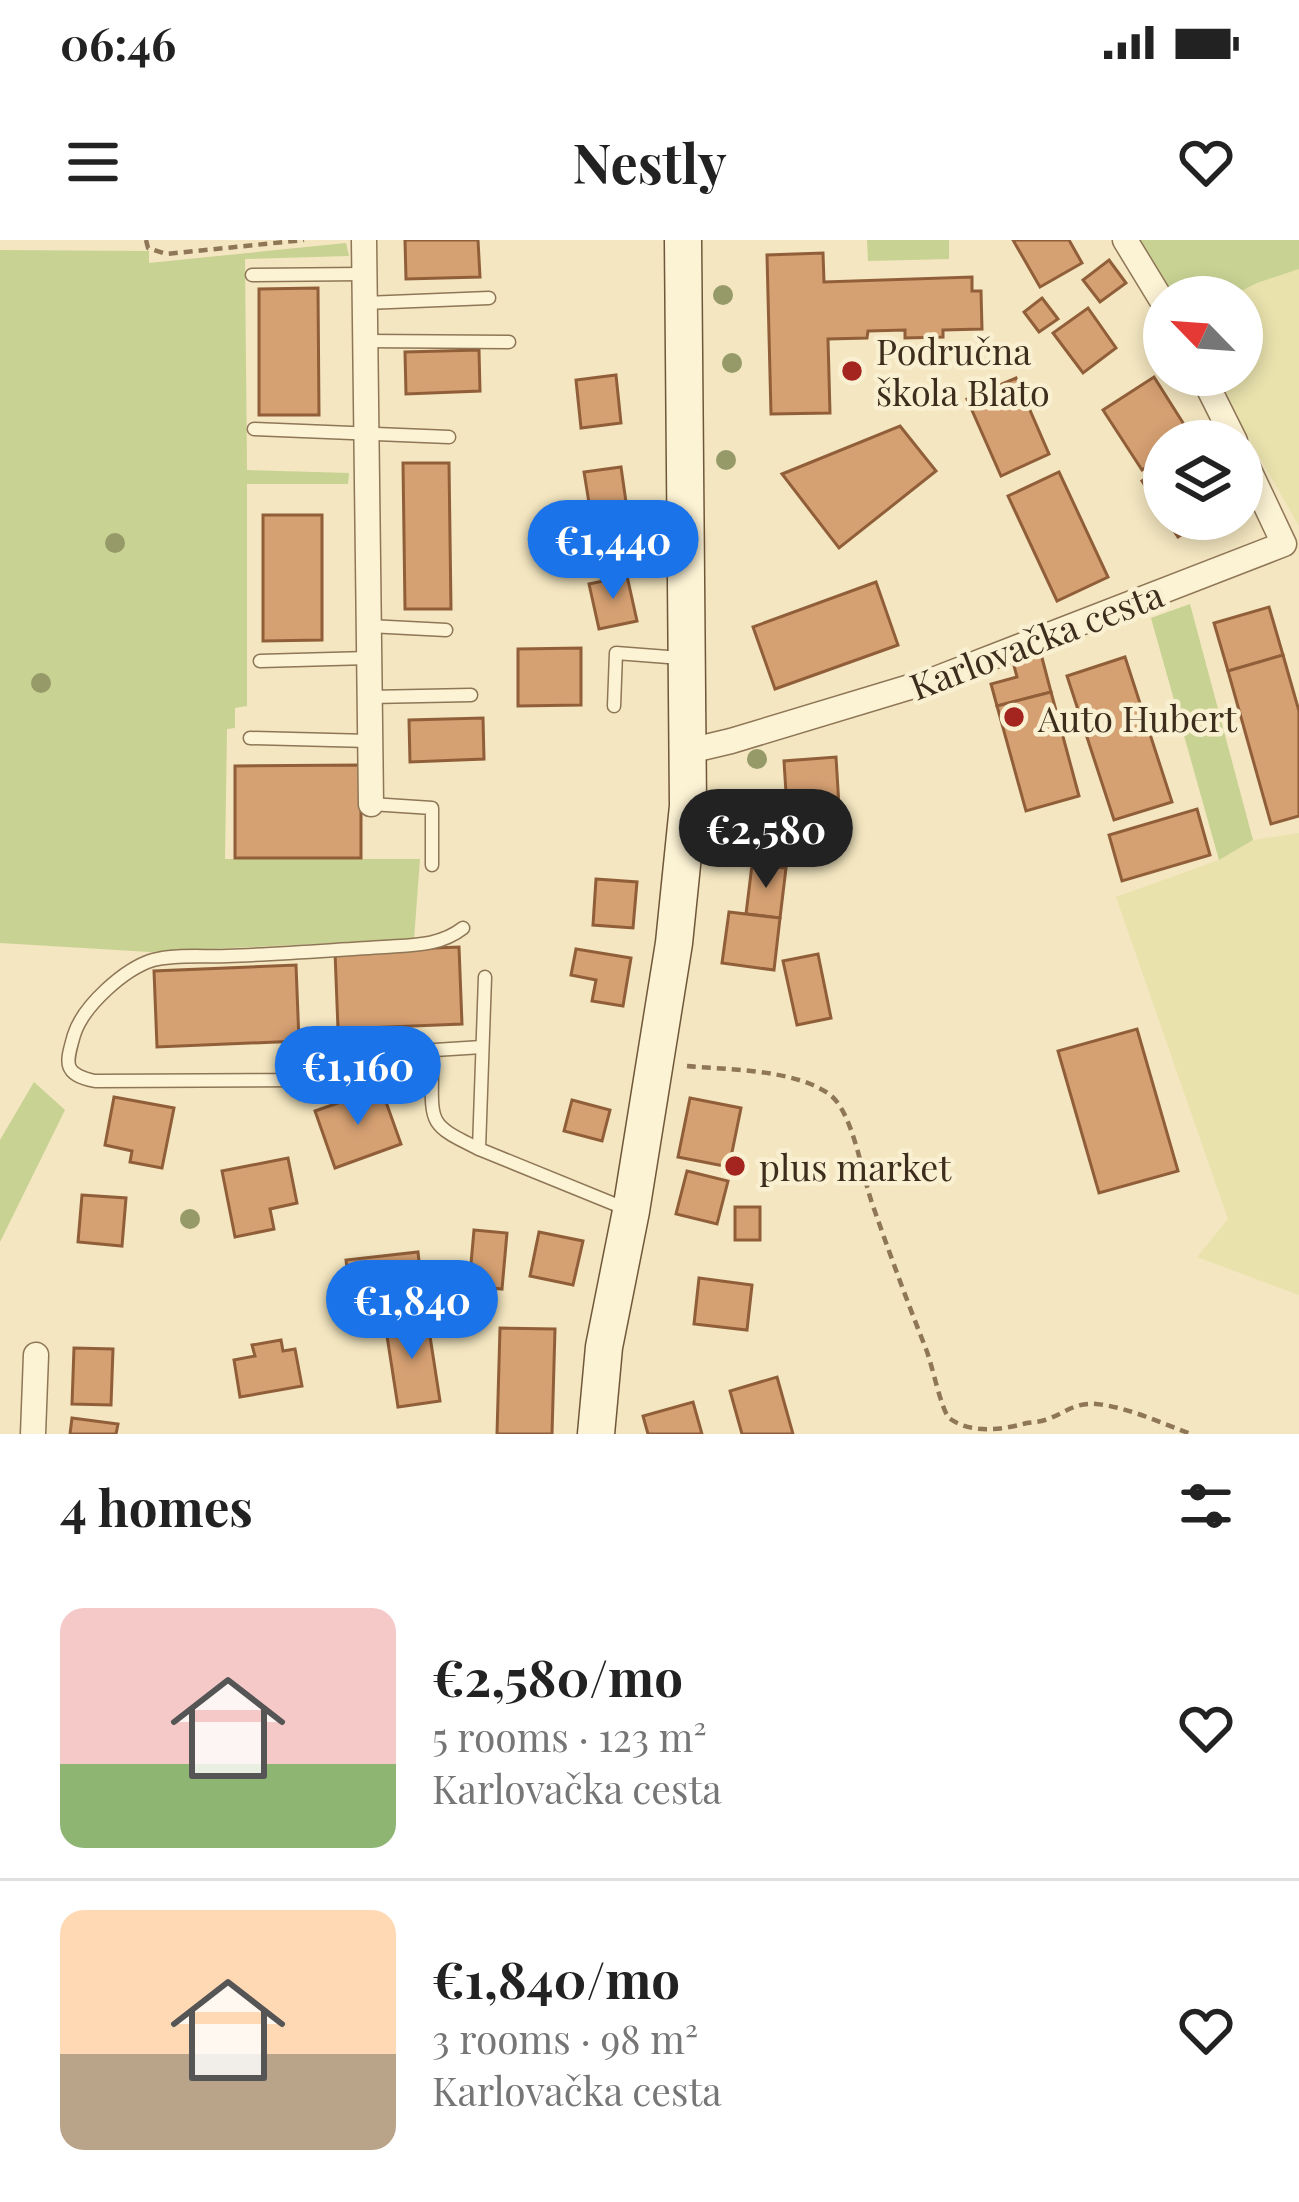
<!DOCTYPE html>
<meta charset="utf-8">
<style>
body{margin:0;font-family:"Playfair Display",serif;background:#f2f2f2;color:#222;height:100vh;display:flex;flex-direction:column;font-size:45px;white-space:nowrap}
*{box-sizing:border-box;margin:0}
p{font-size:39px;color:#767676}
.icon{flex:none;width:66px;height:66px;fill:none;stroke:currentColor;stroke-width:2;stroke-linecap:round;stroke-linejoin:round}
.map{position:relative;height:1194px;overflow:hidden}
.side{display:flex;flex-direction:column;background:#fff;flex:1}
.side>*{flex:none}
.needle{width:78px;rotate:295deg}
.controls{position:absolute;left:1143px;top:36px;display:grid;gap:24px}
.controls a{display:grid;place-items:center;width:120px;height:120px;border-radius:50%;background:#fff;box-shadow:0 6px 18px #0003;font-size:60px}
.price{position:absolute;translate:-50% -102px;padding:0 27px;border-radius:42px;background:#1a73e8;color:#fff;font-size:39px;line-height:78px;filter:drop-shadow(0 3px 6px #0008)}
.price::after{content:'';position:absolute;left:50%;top:72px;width:36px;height:27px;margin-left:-18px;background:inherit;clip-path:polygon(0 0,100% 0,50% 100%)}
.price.current{background:#222;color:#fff}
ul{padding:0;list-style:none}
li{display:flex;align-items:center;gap:36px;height:300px;padding:0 60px}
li+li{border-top:3px solid #e0e0e0}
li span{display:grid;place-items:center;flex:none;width:336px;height:240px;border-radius:24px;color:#555}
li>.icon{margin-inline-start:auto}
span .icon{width:144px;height:144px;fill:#fffc;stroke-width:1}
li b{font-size:51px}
h2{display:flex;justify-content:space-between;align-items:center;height:144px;padding:0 60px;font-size:51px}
.status{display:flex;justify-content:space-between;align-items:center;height:84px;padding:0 60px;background:#fff;direction:ltr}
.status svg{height:33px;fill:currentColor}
header{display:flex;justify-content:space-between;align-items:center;height:156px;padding:0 60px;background:#fff;font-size:54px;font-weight:700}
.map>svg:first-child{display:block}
.farmland{fill:#e9e2ad}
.green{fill:#c8d293}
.building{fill:#d5a072;stroke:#905f39;stroke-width:3}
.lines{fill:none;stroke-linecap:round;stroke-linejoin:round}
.lane-casing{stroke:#8e7656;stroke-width:15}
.street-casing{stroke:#8e7656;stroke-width:27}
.secondary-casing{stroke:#705739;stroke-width:39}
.path{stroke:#8e7656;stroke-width:4.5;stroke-dasharray:9 6;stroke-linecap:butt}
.lane{stroke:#fcf2d4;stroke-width:12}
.street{stroke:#fcf2d4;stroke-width:24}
.secondary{stroke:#fcf2d4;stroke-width:36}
.tree{fill:#969a68}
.poi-dot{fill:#a4251f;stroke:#f9efd1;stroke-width:4.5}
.labels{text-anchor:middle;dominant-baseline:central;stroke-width:9;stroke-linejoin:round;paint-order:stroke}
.poi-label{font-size:36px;fill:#3c2d1c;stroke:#f9efd1;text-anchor:start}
.street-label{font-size:36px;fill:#3c2d1c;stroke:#f9efd1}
</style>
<div class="status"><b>06:46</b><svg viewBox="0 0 49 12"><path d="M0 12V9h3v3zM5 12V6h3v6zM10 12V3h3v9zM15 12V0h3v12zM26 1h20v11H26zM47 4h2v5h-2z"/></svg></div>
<header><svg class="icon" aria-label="menu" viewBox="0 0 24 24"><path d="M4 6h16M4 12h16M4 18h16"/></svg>Nestly<svg class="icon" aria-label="heart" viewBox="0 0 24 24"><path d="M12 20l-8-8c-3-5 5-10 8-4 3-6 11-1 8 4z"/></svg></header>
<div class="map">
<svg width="1299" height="1194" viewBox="0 0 1299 1194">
<rect width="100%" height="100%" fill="#f3e6c0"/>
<g class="farmland">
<path d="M1299 29V286L1213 135H1242V57H1229L1257 43Z"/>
<path d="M1299 593V1055L1197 1017 1228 979 1116 657 1219 620 1253 600Z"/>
</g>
<g class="green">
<path d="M867 0H949V19L868 21Z"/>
<path d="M1133 0H1299V29L1257 43 1229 57H1168Z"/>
<path d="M346 3 349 16 245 19 247 230 349 233 348 244H247V466L235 468V488L227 489 225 619H420L414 699 150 712 0 703V10L149 11V23Z"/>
<path d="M1190 364 1253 600 1219 620 1151 378Z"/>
<path d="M34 842 65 870 0 1002V900Z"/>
</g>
<g class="building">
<path d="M405 0H478L480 37 406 39Z"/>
<path d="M1013 0H1069L1082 23 1040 47Z"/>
<path d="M823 13 824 42 972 37V51H981L982 89 943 90V97L905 98V90L868 91 867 98 828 99 830 173 771 174 767 15Z"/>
<path d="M1109 20 1126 43 1100 62 1083 40Z"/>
<path d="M318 48 319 175H259V49Z"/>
<path d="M1042 58 1058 79 1039 92 1024 72Z"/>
<path d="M1088 68 1116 108 1083 133 1053 93Z"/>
<path d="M479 110 480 151 406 154 405 112Z"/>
<path d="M616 135 621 183 581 188 576 140Z"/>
<path d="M1154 137 1192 197 1186 201H1164V215L1142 230 1103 170Z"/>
<path d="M1016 138 1049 214 1001 236 967 159Z"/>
<path d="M900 186 936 231 839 308 782 234Z"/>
<path d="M403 223H449L451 369H405Z"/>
<path d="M621 227 627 269 591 275 584 232Z"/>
<path d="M1164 227V275L1142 241Z"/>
<path d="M1059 232 1108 337 1057 361 1008 256Z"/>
<path d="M263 275H322V400L263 401Z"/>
<path d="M1166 279H1206L1178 297Z"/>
<path d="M627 336 637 381 599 389 589 344Z"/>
<path d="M876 342 898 405 775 449 753 387Z"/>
<path d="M1269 367 1283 415 1228 431 1214 383Z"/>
<path d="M581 408V465L518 466V409Z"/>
<path d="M1041 414 1051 452 997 466 991 444 1017 437 1013 422Z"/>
<path d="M1283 415 1299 471V576L1271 584 1228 431Z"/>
<path d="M1125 417 1172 562 1114 580 1067 436Z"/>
<path d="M1051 452 1079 556 1026 571 997 466Z"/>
<path d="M483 478 484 519 410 522 409 480Z"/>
<path d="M836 517 839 566 787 569 784 521Z"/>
<path d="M361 525V618H235V526Z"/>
<path d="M820 567 822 601 788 603 787 569Z"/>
<path d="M1197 569 1210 615 1122 641 1109 595Z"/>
<path d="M752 625 786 628 780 678 746 674Z"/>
<path d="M596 639 637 642 633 688 593 685Z"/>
<path d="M729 672 780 678 774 730 722 723Z"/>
<path d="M459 707 462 784 338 789 335 712Z"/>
<path d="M576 709 631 718 623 766 592 761 596 740 571 735Z"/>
<path d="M818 714 831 778 797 785 783 721Z"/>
<path d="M296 725 299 801 157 807 154 731Z"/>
<path d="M1137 789 1178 931 1099 953 1058 811Z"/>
<path d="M381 848 401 904 335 928 315 871Z"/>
<path d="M114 857 174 868 162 928 130 922 132 911 105 905Z"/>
<path d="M690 858 741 868 729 927 678 917Z"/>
<path d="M572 860 610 870 602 901 564 891Z"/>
<path d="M288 918 297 963 270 969 274 989 235 997 222 931Z"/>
<path d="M687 931 728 941 717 984 676 974Z"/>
<path d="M82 955 126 958 122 1006 78 1002Z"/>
<rect x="735" y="967" width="25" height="33"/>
<path d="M474 990 507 993 502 1049 469 1046Z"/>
<path d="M539 992 583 1001 573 1045 530 1036Z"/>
<path d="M418 1012 423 1058 352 1066 346 1020Z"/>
<path d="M699 1038 752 1045 747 1090 694 1084Z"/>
<path d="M427 1077 440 1161 398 1167 385 1083Z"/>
<path d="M500 1088 555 1089 552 1194H497Z"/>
<path d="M281 1100 283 1111 295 1109 302 1146 240 1157 234 1120 255 1116 252 1105Z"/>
<path d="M74 1108 113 1109 111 1165 72 1164Z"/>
<path d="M777 1137 793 1194H742L730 1151Z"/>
<path d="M693 1162 702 1194H648L643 1176Z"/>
<path d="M72 1178 118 1184 116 1194H70Z"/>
</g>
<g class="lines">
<g class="lane-casing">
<g id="lane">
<path d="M252 35 363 34"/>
<path d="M365 63 489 58"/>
<path d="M365 101 509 102"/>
<path d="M254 189 449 197"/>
<path d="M369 386 446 390"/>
<path d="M260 421 368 418"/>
<path d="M370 457 471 455"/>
<path d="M614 466 616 413 681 418"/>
<path d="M250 498 369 501"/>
<path d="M371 564 432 568V625"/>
<path d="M463 688C440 706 413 705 384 707 332 710 279 714 227 716 204 717 175 714 153 720 124 729 83 766 74 795 66 823 62 834 95 841L310 840 356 815 482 807"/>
<path d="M485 737 479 909 624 968"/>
<path d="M432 833C431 886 431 885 479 909"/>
</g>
</g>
<g class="street-casing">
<g id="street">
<path d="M364 0 371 564"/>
<path d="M1125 0 1164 64"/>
<path d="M1202 135 1235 201"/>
<path d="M689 511 731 501 933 440 1284 304 1242 215"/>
<path d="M33 1194 36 1115"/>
</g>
</g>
<g class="secondary-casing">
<path id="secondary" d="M596 1194 604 1107 631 971 674 703 688 566 683 0"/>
</g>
<g class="path">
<path d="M146 0 148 8 166 14 304 0"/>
<path d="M687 826C729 830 794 829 829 854 853 871 862 935 872 963 889 1012 907 1061 926 1109 932 1124 941 1169 949 1178 970 1194 1002 1190 1027 1183 1033 1182 1039 1182 1045 1180 1064 1174 1074 1162 1096 1164 1128 1167 1161 1183 1191 1194"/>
</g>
<use href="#lane" class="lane"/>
<use href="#street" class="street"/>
<use href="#secondary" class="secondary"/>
</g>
<g class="tree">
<circle cx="723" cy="55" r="10"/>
<circle cx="732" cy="123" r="10"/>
<circle cx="726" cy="220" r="10"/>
<circle cx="115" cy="303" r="10"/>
<circle cx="41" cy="443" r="10"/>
<circle cx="757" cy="519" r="10"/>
<circle cx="190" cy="979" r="10"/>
</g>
<g class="poi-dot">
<circle cx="852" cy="131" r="12"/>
<circle cx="1014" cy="477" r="12"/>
<circle cx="735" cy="926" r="12"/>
</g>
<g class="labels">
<g class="poi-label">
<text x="876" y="110">Područna<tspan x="876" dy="41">škola Blato</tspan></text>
<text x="1038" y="477">Auto Hubert</text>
<text x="759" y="926">plus market</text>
</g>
<g class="street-label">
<text transform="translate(1036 399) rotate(-21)">Karlovačka cesta</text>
</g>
</g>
</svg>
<div class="controls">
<a><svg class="needle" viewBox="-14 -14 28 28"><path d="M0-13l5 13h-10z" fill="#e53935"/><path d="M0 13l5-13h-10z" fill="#767676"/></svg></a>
<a><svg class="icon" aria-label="layers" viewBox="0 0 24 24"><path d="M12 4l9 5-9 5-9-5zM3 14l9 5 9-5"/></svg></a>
</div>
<b class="price" style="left:613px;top:362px">€1,440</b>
<b class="price current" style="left:766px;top:651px">€2,580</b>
<b class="price" style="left:358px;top:888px">€1,160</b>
<b class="price" style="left:412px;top:1122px">€1,840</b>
</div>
<section class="side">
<h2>4 homes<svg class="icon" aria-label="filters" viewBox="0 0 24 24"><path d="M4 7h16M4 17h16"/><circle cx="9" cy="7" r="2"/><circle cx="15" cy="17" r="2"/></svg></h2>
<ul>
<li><span style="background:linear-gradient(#f6c9c9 65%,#8fb573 0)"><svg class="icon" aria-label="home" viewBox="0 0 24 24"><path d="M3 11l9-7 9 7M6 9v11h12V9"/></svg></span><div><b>€2,580/mo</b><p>5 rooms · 123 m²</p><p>Karlovačka cesta</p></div><svg class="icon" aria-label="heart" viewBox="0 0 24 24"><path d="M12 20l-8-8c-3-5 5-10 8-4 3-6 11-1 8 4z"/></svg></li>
<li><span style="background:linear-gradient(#ffd9b3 60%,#b9a48a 0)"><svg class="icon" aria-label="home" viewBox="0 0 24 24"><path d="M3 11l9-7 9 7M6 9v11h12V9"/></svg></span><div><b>€1,840/mo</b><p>3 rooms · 98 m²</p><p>Karlovačka cesta</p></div><svg class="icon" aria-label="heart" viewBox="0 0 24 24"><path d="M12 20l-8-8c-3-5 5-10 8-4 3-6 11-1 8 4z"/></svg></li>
</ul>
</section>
